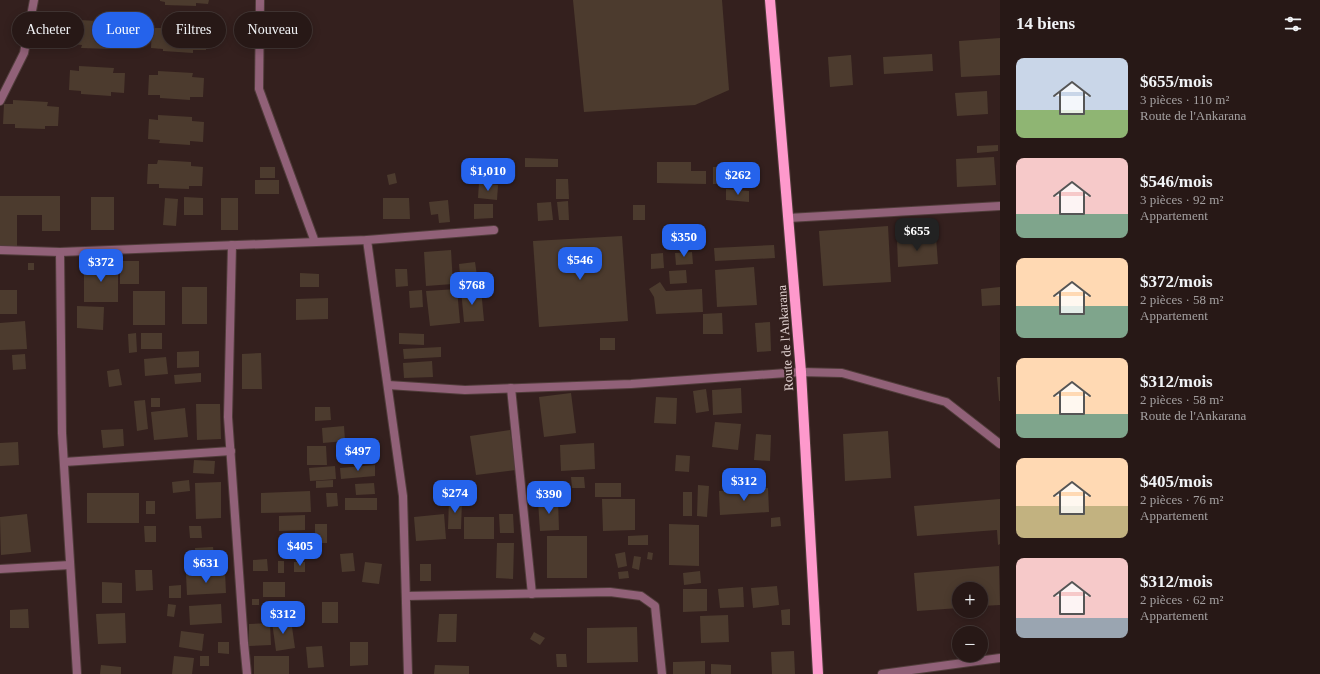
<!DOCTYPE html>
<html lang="fr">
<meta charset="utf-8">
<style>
body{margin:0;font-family:"Times New Roman",serif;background:#2f211f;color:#f1f3f6;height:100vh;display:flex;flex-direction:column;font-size:15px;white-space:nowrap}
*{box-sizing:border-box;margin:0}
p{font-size:13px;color:#a4a0a1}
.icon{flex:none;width:22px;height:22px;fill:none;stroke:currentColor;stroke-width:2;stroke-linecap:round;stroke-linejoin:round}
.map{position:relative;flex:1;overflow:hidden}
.drawer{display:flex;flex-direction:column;background:#271816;width:320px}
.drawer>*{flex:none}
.banner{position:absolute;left:12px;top:12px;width:380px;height:36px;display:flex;gap:8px}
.controls{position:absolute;left:952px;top:582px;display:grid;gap:8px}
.controls a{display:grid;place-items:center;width:36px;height:36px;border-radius:50%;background:#271816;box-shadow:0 2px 10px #0003,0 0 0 1px #433735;font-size:20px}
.price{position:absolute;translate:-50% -34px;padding:0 9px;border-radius:8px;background:#2563eb;color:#fff;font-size:13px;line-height:26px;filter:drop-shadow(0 1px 2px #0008)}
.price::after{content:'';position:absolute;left:50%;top:24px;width:12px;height:9px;margin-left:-6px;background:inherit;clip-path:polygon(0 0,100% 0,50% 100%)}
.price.current{background:#222;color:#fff}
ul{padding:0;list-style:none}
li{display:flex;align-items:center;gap:12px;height:100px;padding:0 16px}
li span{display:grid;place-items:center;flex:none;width:112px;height:80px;border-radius:8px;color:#555}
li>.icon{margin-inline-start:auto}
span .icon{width:48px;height:48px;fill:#fffc;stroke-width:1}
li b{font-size:17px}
h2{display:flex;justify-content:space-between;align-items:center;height:48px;padding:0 16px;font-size:17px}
.pill{padding:0 14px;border-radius:18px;background:#271816;box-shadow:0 2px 10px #0003,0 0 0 1px #433735;font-size:14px;line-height:36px}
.pill.current{background:#2563eb;color:#fff}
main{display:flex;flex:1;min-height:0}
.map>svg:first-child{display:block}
.building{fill:#4c3b2e}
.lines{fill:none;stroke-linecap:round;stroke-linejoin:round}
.street-casing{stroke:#503c3a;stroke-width:10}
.primary-casing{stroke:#503c3a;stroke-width:12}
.street{stroke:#916178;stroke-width:8}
.primary{stroke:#fe99cc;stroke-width:10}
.labels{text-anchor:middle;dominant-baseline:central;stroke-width:4;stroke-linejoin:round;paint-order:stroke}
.street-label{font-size:13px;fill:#e0d1d0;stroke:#34201e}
</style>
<main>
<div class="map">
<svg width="1000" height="674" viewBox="0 0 1000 674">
<rect width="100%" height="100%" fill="#34201e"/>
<g class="building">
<path d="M160 0H209L208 4 196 3V6L165 5V2L160 1Z"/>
<path d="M573 0H722L729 90 695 105 584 112Z"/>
<path d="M80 20 114 22V27H126L125 47 112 46 111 49 81 48 82 45 70 44 71 24 80 25Z"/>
<path d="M162 24 196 26V30L207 31 206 50H193V53L163 51V49L151 48 152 28H161Z"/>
<path d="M1000 38V75L961 77 959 41Z"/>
<path d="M932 54 933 71 884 74 883 57Z"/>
<path d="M851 55 853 85 830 87 828 57Z"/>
<path d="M79 66 114 68 113 73H125L124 93 111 92V96L81 94V91L69 90 70 70 79 71Z"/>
<path d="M158 71 193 73 192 77 204 78 203 97H190V100L160 98V95H148L149 75H158Z"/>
<path d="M987 91 988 114 957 116 955 93Z"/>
<path d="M13 100 48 102 47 106 59 107 58 126H45V129L15 128V124H3L4 104H13Z"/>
<path d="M158 115 192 117V121L204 122 203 142 190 141V145L159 143 160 140 148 139 149 119 158 120Z"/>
<path d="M998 145V151L977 153V146Z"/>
<path d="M994 157 996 185 957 187 956 159Z"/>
<path d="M525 158 558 159V167H525Z"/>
<path d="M158 160 191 162V166L203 167 202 186H189V189L159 188V184H147L148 164H157Z"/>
<path d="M657 162H691V171H706V184L657 183Z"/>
<rect x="260" y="167" width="15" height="11"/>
<rect x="713" y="167" width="22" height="17"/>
<path d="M395 173 397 183 389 185 387 175Z"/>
<path d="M556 179H568L569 199H556Z"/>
<rect x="255" y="180" width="24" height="14"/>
<path d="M479 183 498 185 497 200 478 198Z"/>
<path d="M726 189 749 191V202L726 200Z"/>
<path d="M0 196H60V231H42V215H17V246H0Z"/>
<rect x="91" y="197" width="23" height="33"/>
<path d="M184 197 203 198V215H184Z"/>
<path d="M165 198 178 199 176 226 163 225Z"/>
<rect x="221" y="198" width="17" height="32"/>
<path d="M383 198H409L410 219H383Z"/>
<path d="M448 200 450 222 439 223 438 214 431 215 429 202Z"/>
<path d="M568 201 569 220H559L557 202Z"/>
<path d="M551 202 553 220 538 221 537 203Z"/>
<path d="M474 204H493V218L474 219Z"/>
<rect x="633" y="205" width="12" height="15"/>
<path d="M888 226 891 282 823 286 819 231Z"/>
<path d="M622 236 628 321 539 327 533 241Z"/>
<path d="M936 237 938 264 898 267 897 239Z"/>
<path d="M774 245 775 258 715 261 714 248Z"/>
<path d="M451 250 453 284 426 286 424 252Z"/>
<path d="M692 252 693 264 676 265 675 253Z"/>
<path d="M663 253 664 268 651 269V254Z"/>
<rect x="120" y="261" width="19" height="23"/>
<path d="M475 262 478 283 461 284 459 264Z"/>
<rect x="28" y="263" width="6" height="7"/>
<rect x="84" y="264" width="34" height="38"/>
<path d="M754 267 757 305 717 307 715 270Z"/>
<path d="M395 269H407L408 286 396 287Z"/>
<path d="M686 270 687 283 670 284 669 271Z"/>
<path d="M300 273 319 274V287H300Z"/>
<path d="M660 282 666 291 702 289 703 312 656 314 654 297 649 289Z"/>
<rect x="182" y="287" width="25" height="37"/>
<path d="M1000 287V305L982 306 981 289Z"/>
<path d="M457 289 460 323 430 326 426 291Z"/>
<path d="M481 289 484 321 464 322 461 290Z"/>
<rect x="0" y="290" width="17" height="24"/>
<path d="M422 290 423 307 410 308 409 291Z"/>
<rect x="133" y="291" width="32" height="34"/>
<path d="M328 298V319L296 320V299Z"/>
<path d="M77 306 104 307 103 330 77 328Z"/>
<path d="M722 313 723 334H703V314Z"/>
<path d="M25 321 27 349 0 350V323Z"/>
<path d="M770 322 771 351 757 352 755 323Z"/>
<path d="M136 333 137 352 129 353 128 334Z"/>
<rect x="141" y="333" width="21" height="16"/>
<path d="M399 333 424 334V345L399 344Z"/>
<rect x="600" y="338" width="15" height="12"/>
<path d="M441 347V357L404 359 403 349Z"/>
<path d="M199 351V367L177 368V352Z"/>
<path d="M261 353 262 389H242V354Z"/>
<path d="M25 354 26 369 13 370 12 355Z"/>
<path d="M166 357 168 374 145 376 144 359Z"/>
<path d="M432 361 433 377 404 378 403 363Z"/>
<path d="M119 369 122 385 109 387 107 371Z"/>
<path d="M201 373V382L175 384 174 375Z"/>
<path d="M997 377H1000V401H999Z"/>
<path d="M741 388 742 413 713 415 712 390Z"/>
<path d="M706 389 709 411 696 413 693 391Z"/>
<path d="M571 393 576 433 544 437 539 397Z"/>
<path d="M656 397 677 398 676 424 654 423Z"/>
<rect x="151" y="398" width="9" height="9"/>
<path d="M145 400 148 429 137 431 134 401Z"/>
<path d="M196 404H220L221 439 197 440Z"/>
<path d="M315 407H330L331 420 315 421Z"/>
<path d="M185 408 188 437 154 440 151 412Z"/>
<path d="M715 422 741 424 738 450 712 447Z"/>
<path d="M344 426 345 441 323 443 322 428Z"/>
<path d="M123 429 124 446 103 448 101 430Z"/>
<path d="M510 430 516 470 476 475 470 436Z"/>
<path d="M888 431 891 478 845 481 843 434Z"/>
<path d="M756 434 771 435 770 461 754 460Z"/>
<path d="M18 442 19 465 0 466V443Z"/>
<path d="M594 443 595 469 561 471 560 445Z"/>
<path d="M307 446H326L327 465H307Z"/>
<path d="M676 455 690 456 689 472 675 471Z"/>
<path d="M194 460 215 461 214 474 193 473Z"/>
<path d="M375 465V476L341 479 340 468Z"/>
<path d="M335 466 336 479 310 481 309 468Z"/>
<path d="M571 477H584L585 488H572Z"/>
<path d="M189 480 190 491 173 493 172 482Z"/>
<path d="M333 480V487L316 488V481Z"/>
<path d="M221 482V518L196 519 195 483Z"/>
<path d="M374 483 375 494 356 495 355 484Z"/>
<rect x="595" y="483" width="26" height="14"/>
<path d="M698 485 709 486 707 517 697 516Z"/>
<path d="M768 488 769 512 720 515 719 491Z"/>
<path d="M310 491 311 512 261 513V493Z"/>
<rect x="683" y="492" width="9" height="24"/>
<rect x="87" y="493" width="52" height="30"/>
<path d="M326 493H337L338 506 327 507Z"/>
<rect x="345" y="498" width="32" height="12"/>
<path d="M602 499H635V530L603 531Z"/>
<path d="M1000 499V544L998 545 997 530 917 536 914 506Z"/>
<path d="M449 500H462L461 529H448Z"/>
<path d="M558 500 559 530 540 531 538 501Z"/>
<rect x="146" y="501" width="9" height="13"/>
<path d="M27 514 31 552 1 555 0 517Z"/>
<path d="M444 514 446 539 416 541 414 517Z"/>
<path d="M499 514H513L514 533H500Z"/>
<path d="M305 515V530L279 531V516Z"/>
<rect x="464" y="517" width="30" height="22"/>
<path d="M780 517 781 526 771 527V518Z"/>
<rect x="315" y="524" width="12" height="19"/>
<path d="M669 524 699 525V566L669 565Z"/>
<path d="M144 526H156V542H145Z"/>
<path d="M189 526H201L202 538H190Z"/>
<path d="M648 535V545H628V536Z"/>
<path d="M284 536H308V557L284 556Z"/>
<rect x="547" y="536" width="40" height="42"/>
<path d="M497 543H514L513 579 496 578Z"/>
<path d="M213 547 215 564 196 565 195 548Z"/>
<path d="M625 552 627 566 618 568 615 554Z"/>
<path d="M648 552 653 553 652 560 647 559Z"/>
<path d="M353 553 355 571 342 572 340 554Z"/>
<path d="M634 556 641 557 639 570 632 568Z"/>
<path d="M267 559 268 571H253V560Z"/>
<rect x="278" y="561" width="6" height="12"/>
<rect x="294" y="562" width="11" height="10"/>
<path d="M365 562 382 564 379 584 362 582Z"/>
<rect x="420" y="564" width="11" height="17"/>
<path d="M999 566 1000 605 981 606V589H959V608L917 611 914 573Z"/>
<path d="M135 570H152L153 590 136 591Z"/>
<path d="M628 571 629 578 619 579 618 572Z"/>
<path d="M700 571 701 583 684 585 683 573Z"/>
<path d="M225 572 226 593 187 595 186 574Z"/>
<path d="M102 582 122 583V603H102Z"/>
<rect x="263" y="582" width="22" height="15"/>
<path d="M181 585V598H169V586Z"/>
<path d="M777 586 779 605 753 608 751 588Z"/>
<path d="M743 587 744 607 720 608 718 589Z"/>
<path d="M683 589H707V611L683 612Z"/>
<rect x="252" y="599" width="7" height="6"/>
<rect x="322" y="602" width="16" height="21"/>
<path d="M168 604 176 605 174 617 167 616Z"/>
<path d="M221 604 222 623 190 625 189 606Z"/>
<path d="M28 609 29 628H10V610Z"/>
<path d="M790 609V625H782L781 610Z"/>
<path d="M125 613 126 643 98 644 96 614Z"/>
<path d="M439 614H457L456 642H437Z"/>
<path d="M728 615 729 642 701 643 700 616Z"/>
<path d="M291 620 295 648 276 651 272 622Z"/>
<path d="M270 623 271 645 249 646V624Z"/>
<path d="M637 627 638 662 587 663V628Z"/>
<path d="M181 631 204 634 202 651 179 647Z"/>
<path d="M534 632 545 638 540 645 530 639Z"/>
<path d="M218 642H229V654L218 653Z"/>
<path d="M350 642H368V665L350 666Z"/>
<path d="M322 646 324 667 308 668 306 647Z"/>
<path d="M794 651 795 674H772L771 652Z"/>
<path d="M556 654H566L567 667H557Z"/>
<path d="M174 656 194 658 192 674H172Z"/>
<rect x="200" y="656" width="9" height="10"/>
<rect x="254" y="656" width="35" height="18"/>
<path d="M705 661V674H673V662Z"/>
<path d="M711 664 731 665V674H711Z"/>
<path d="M101 665 121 667V674H100Z"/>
<path d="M435 665 469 666V674H434Z"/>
</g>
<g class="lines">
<g class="street-casing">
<g id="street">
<path d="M260 0 259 89 315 242"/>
<path d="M0 101 24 53 34 0"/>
<path d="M788 218 1000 206"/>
<path d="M367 240 403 496 408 674"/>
<path d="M232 245 228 417 244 643 247 674"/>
<path d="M0 250 60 252 367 240 494 230"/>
<path d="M60 252 62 433 77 674"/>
<path d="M388 385 465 390 631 384 801 372 842 373 946 402 1000 444"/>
<path d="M511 388 532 594"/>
<path d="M64 462 231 451"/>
<path d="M0 569 70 565"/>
<path d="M406 596 610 592 641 596 655 606 662 674"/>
<path d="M882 674 1000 658"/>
</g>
</g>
<g class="primary-casing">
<path id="primary" d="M770 0 801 372 818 674"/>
</g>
<use href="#street" class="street"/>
<use href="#primary" class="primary"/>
</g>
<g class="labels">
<g class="street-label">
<text transform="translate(785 338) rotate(-94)">Route de l'Ankarana</text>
</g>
</g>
</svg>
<div class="controls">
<a>+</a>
<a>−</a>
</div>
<b class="price" style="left:488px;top:192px">$1,010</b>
<b class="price" style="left:738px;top:196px">$262</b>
<b class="price current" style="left:917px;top:252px">$655</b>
<b class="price" style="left:684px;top:258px">$350</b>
<b class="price" style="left:580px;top:281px">$546</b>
<b class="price" style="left:101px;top:283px">$372</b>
<b class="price" style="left:472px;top:306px">$768</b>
<b class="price" style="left:358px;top:472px">$497</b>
<b class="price" style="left:744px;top:502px">$312</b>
<b class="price" style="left:455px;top:514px">$274</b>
<b class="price" style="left:549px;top:515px">$390</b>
<b class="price" style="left:300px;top:567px">$405</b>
<b class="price" style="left:206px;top:584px">$631</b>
<b class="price" style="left:283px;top:635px">$312</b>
<div class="banner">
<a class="pill">Acheter</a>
<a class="pill current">Louer</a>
<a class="pill">Filtres</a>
<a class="pill">Nouveau</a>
</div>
</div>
<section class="drawer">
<h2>14 biens<svg class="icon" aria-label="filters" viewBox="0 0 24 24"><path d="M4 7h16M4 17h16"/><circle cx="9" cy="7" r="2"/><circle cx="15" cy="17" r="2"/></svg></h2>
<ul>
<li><span style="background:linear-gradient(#c9d6e8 65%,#8fb573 0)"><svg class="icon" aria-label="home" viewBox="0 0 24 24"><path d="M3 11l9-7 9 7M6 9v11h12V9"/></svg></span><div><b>$655/mois</b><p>3 pièces · 110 m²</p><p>Route de l'Ankarana</p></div></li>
<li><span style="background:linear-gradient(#f6c9c9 70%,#7fa58c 0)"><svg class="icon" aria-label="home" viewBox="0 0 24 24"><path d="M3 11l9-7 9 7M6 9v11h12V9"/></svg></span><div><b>$546/mois</b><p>3 pièces · 92 m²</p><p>Appartement</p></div></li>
<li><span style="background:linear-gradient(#ffd9b3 60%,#7fa58c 0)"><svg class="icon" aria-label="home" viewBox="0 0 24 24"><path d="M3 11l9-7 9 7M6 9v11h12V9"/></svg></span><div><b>$372/mois</b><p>2 pièces · 58 m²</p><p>Appartement</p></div></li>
<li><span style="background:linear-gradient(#ffd9b3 70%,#7fa58c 0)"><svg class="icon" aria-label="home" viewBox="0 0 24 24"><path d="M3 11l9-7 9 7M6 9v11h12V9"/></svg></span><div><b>$312/mois</b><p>2 pièces · 58 m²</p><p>Route de l'Ankarana</p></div></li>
<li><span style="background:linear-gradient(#ffd9b3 60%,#c2b280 0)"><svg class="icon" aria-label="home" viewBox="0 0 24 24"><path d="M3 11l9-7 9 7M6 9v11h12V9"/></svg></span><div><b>$405/mois</b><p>2 pièces · 76 m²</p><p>Appartement</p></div></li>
<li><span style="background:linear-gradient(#f6c9c9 75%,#9aa5b1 0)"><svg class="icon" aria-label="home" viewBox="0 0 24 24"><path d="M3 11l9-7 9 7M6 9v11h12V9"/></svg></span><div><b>$312/mois</b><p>2 pièces · 62 m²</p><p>Appartement</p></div></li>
</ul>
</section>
</main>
